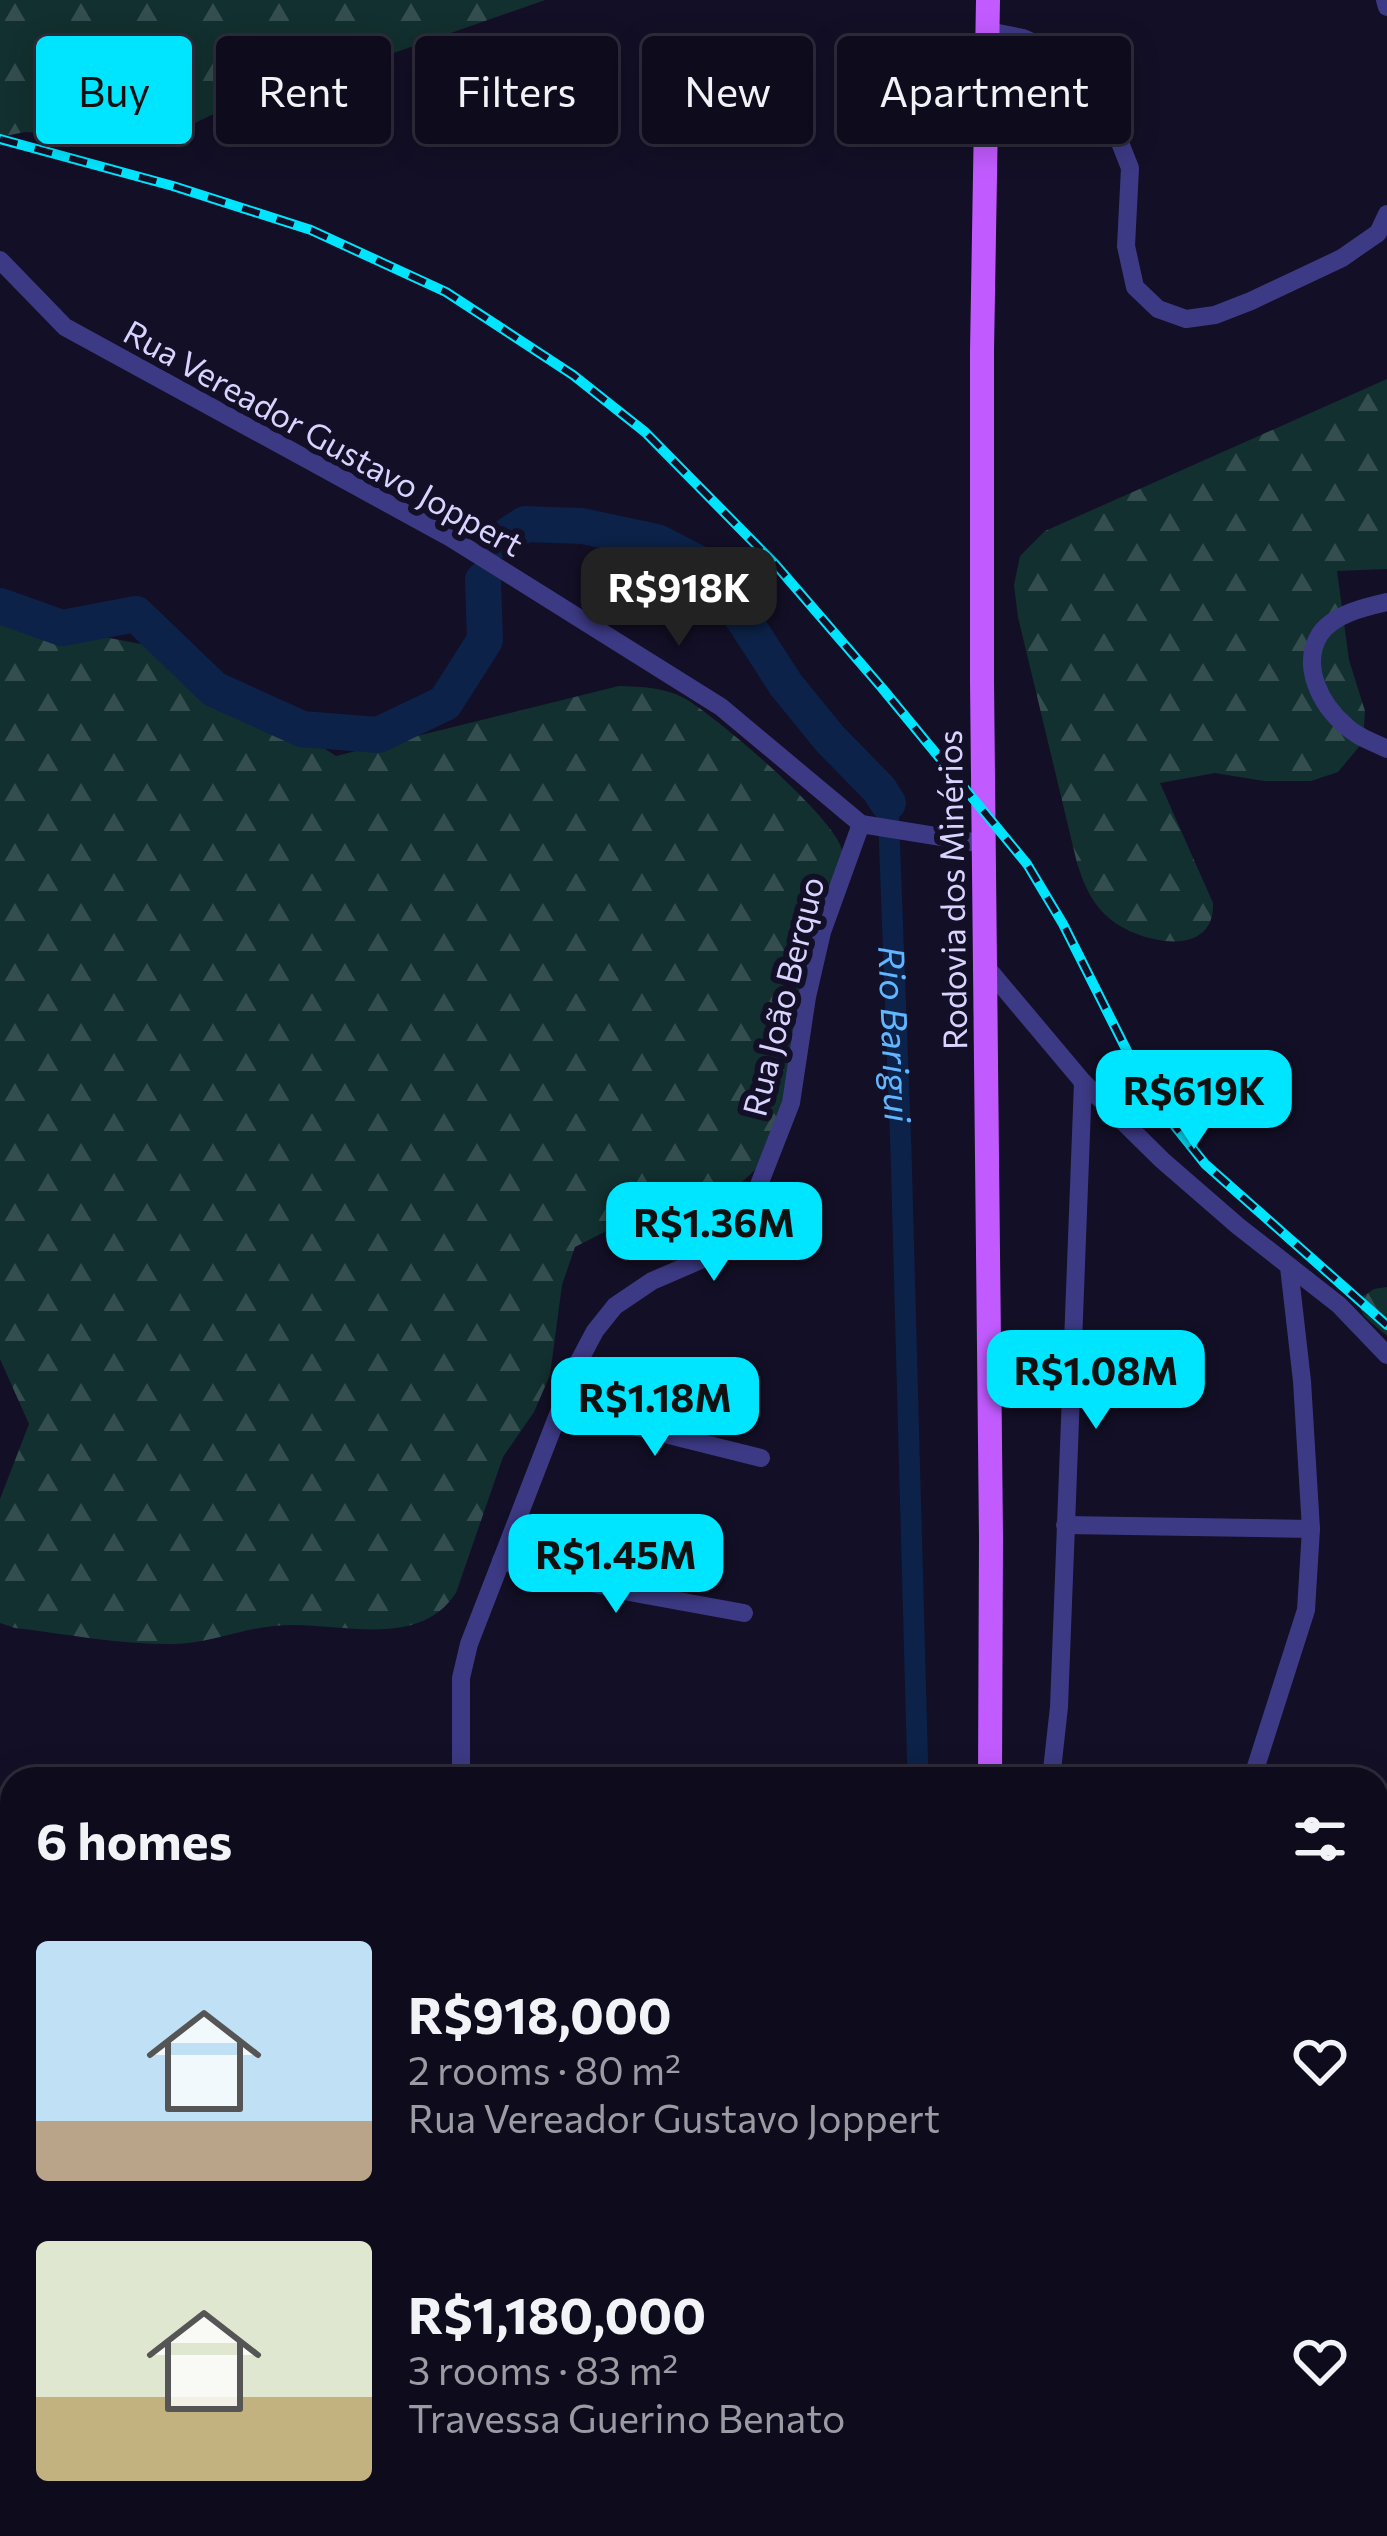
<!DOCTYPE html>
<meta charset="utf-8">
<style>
body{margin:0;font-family:Commissioner,sans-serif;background:#1c1929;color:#f1f3f6;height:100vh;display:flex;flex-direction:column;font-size:45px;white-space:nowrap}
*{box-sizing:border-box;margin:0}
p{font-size:39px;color:#9b9ba3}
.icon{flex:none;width:66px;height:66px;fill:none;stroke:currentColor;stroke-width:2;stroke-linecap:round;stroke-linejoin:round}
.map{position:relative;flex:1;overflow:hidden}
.side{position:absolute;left:0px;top:1767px;width:1389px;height:771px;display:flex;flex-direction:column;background:#0e0b1c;border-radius:36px 36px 0 0;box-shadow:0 6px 30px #0003,0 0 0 3px #2e2b3b}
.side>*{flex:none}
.hud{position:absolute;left:36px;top:36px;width:1317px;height:108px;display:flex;gap:24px}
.price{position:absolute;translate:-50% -102px;padding:0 27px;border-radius:24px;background:#00e5ff;color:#111;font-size:39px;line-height:78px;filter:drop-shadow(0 3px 6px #0008)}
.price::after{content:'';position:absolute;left:50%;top:72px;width:36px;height:27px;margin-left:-18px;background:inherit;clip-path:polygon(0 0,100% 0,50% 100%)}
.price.on{background:#222;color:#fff}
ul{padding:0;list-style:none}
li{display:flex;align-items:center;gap:36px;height:300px;padding:0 36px}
li span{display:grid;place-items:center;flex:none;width:336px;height:240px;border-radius:12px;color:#555}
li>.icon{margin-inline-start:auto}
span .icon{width:144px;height:144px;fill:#fffc;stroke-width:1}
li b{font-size:51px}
h2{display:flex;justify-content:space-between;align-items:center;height:144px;padding:0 36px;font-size:51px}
.pill{padding:0 42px;border-radius:12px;background:#0e0b1c;box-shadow:0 6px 30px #0003,0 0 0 3px #2e2b3b;font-size:42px;line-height:108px}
.pill.on{background:#00e5ff;color:#111}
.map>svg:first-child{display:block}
.forest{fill:url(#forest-firs)}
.water{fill:url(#water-rules)}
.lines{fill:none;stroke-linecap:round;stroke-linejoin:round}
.canal{stroke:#0c2248;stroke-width:21}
.river{stroke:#0c2248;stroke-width:36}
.minor{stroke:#3d3a85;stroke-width:18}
.major{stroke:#c25bff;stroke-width:24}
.rail-casing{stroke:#00e5ff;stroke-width:10}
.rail{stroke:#130f26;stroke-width:6;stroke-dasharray:18;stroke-linecap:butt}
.labels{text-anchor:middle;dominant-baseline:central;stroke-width:12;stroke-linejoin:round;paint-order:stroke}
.street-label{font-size:33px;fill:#d9d4ff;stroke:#130f26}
.water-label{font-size:36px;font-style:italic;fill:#62b6ff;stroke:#130f26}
</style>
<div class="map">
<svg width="1387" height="2536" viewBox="0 0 1387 2536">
<defs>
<pattern id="forest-firs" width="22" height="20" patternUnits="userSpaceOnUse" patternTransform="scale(3)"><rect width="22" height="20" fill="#12302f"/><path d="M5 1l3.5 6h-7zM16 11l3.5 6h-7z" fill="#344d4e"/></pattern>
<pattern id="water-rules" width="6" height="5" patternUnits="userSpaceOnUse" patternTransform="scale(3)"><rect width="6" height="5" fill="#0c2248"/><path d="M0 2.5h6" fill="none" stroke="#2f4163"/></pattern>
</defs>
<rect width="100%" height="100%" fill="#130f26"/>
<g class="forest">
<path d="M0 0H545L325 77 241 101 176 132 122 139 25 132 0 137Z"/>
<path d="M1387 379V569L1337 571 1349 660 1365 711 1363 742 1338 772 1311 781H1264L1215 773 1160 783 1213 903C1215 960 1139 943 1110 919 1092 904 1084 885 1077 863L1018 617 1014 585 1020 556 1045 531Z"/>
<path d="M0 617 172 650 336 756 619 686C641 687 664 687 684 698 717 717 829 813 841 847 844 855 844 867 844 875L782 1105 769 1145 755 1170 729 1194 704 1206 630 1219 575 1247 562 1285 550 1375 534 1412 503 1457 456 1593C416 1653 334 1619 274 1626 240 1629 207 1644 173 1644 120 1645 67 1634 15 1628L0 1623V1499L29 1424 0 1359Z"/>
<path d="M1387 1287V1336L1364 1316 1357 1300 1374 1289Z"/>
</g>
<path class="water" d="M1377 2298H1387V2536H1231L1224 2526H1377Z"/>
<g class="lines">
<path class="canal" id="s1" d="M888 803 901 1151 918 1779"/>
<g class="river">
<path d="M501 540 525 524 582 526 657 542 698 563 744 620 786 685 830 739 879 789 888 803"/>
<path d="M0 606 62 628 136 614 214 689 302 729 378 735 445 703 485 640 483 580"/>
</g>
<g class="minor">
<path d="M1385 0 1387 7"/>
<path d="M988 31 1023 38 1061 55 1087 86 1115 130 1130 168 1126 246 1135 287 1158 309 1186 319 1215 315 1251 301 1342 258 1378 233 1387 214"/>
<path d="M0 260 65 327 451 538 721 707 861 824"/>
<path d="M1387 602C1365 607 1334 614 1320 634 1300 666 1321 705 1346 726 1357 737 1373 742 1387 749"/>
<path d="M983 963 1083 1082 1162 1160 1238 1226 1339 1305 1387 1355"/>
<path d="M561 1408 761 1458"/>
<path d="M1065 1525 1311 1529"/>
<path d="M501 1561 629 1592 744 1613"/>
<path d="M461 1779V1678L469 1644 578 1363 595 1331 615 1306 652 1281 703 1259 731 1232 755 1195 791 1103 807 997 822 932 861 824 985 844"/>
<path d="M1051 1779 1059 1707 1083 1082"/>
<path d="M1252 1779 1306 1610 1311 1529 1302 1381 1289 1267"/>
<path d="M0 2150 12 2148"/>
<path d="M0 2412 12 2455"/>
<path d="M0 2497H12"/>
<path d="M561 2526 584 2536"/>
<path d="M338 2536V2526"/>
<path d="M887 2536 888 2526"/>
<path d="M997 2536 998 2526"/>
</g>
<g class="major">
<path d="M988 0 982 351V681L991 1537 990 1779"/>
<path d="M947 2536 948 2526"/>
</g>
<g class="rail-casing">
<path id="rail" d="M0 139 173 186 311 230 446 292 573 375 645 432 775 564 882 688 1027 864 1063 924 1127 1051 1162 1110 1205 1164 1387 1325"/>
</g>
<use href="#rail" class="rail"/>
</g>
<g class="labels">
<g class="street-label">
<text transform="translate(324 437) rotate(29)">Rua Vereador Gustavo Joppert</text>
<text transform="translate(951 890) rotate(-91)">Rodovia dos Minérios</text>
<text transform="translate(782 996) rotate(-76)">Rua João Berquo</text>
</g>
<g class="water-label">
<text stroke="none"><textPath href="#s1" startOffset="231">Rio Barigui</textPath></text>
</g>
</g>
</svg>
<b class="price on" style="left:679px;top:649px">R$918K</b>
<b class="price" style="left:1194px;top:1152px">R$619K</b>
<b class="price" style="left:714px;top:1284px">R$1.36M</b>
<b class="price" style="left:1096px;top:1432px">R$1.08M</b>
<b class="price" style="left:655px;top:1459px">R$1.18M</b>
<b class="price" style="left:616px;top:1616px">R$1.45M</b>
<div class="hud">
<a class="pill on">Buy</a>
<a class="pill">Rent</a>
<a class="pill">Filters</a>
<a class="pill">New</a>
<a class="pill">Apartment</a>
</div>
<section class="side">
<h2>6 homes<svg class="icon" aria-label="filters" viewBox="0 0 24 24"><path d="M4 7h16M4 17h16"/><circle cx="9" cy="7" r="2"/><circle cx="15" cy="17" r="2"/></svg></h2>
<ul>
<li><span style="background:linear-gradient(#bfe0f5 75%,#b9a48a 0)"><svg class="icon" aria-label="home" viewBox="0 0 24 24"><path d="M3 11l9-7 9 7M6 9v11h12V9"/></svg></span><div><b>R$918,000</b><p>2 rooms · 80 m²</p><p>Rua Vereador Gustavo Joppert</p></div><svg class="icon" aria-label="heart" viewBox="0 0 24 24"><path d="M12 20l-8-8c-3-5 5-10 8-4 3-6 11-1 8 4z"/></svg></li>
<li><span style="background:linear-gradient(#dfe7d0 65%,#c2b280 0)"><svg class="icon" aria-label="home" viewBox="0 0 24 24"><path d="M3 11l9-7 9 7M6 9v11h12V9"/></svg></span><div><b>R$1,180,000</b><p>3 rooms · 83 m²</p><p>Travessa Guerino Benato</p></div><svg class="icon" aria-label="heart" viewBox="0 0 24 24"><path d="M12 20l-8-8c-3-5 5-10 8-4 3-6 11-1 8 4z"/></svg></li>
</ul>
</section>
</div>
